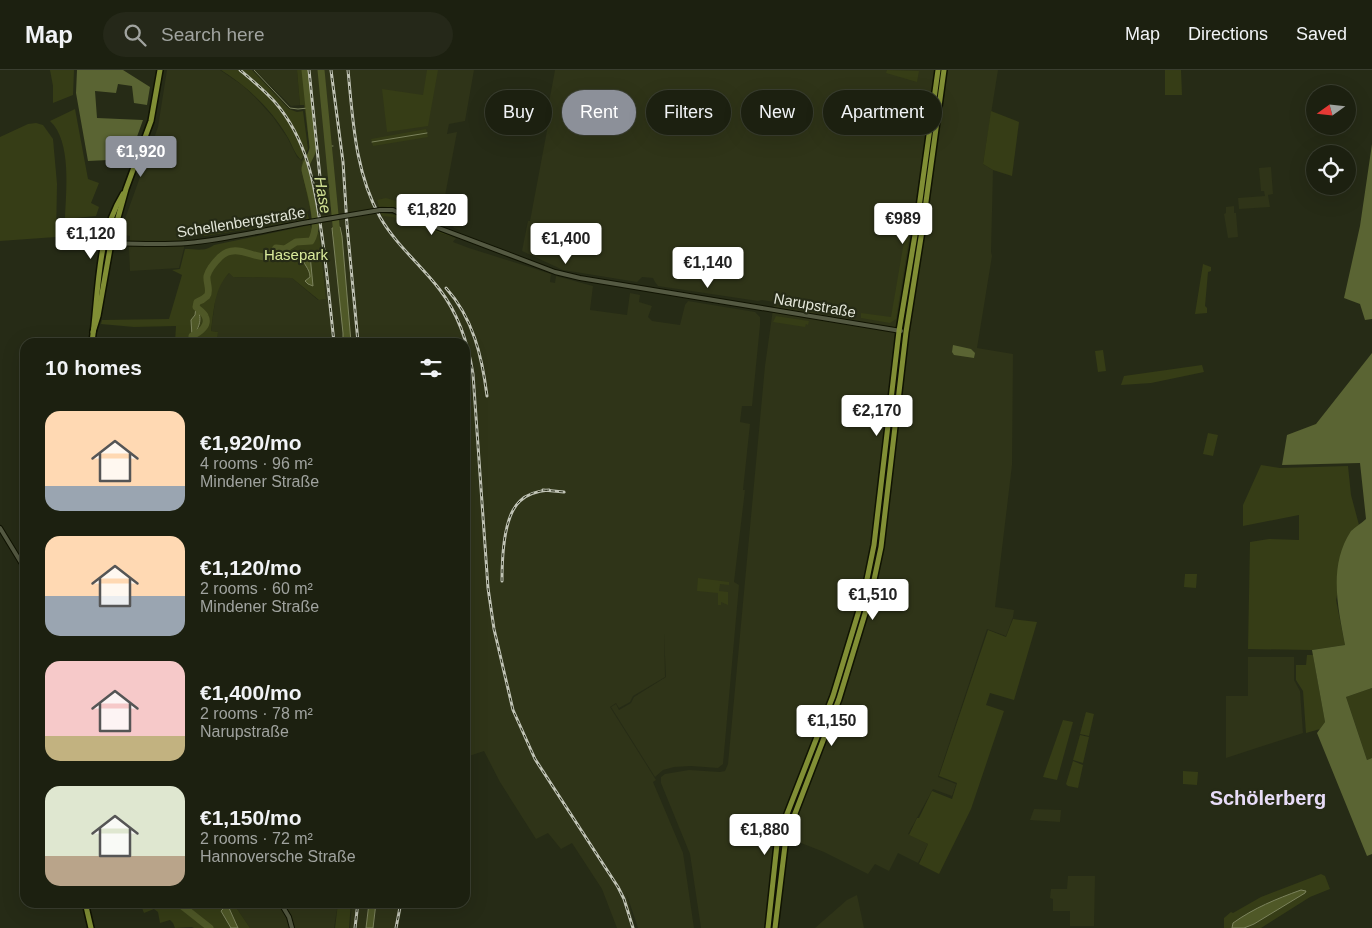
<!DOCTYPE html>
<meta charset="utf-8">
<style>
body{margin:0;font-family:Arial,sans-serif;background:#252819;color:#f1f3f6;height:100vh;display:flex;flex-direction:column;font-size:19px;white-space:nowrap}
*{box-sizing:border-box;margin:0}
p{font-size:16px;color:#a0a39f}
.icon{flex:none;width:28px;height:28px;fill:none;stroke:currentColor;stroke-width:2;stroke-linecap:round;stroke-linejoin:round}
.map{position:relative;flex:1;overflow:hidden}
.sheet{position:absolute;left:20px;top:268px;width:450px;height:570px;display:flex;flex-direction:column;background:#1c2010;border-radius:15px;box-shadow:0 5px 20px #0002,0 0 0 1px #3a3e30}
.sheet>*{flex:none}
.hud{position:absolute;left:485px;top:20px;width:475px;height:45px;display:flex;gap:10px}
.needle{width:32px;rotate:255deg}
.fabs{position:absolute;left:1306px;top:15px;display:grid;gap:10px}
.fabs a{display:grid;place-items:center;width:50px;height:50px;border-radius:50%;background:#1c2010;box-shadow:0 5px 20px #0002,0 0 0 1px #3a3e30;font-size:25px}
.price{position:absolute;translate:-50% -42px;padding:0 11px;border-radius:5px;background:#fff;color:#222;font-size:16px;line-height:32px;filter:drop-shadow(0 1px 2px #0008)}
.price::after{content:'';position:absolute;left:50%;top:30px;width:15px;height:11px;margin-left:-8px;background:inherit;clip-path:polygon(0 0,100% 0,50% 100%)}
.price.on{background:#8c9099;color:#fff}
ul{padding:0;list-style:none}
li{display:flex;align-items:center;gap:15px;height:125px;padding:0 25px}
li span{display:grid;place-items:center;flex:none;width:140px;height:100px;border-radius:15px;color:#555}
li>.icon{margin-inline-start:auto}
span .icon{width:60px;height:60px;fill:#fffc;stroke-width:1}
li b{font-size:21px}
h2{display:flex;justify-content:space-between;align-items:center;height:60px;padding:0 25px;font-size:21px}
.chip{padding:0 18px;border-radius:22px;background:#1c2010;box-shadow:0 5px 20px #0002,0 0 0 1px #3a3e30;font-size:18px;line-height:45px}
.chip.on{background:#8c9099;color:#fff}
header{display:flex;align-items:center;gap:30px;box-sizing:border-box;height:70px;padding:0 25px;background:#1c2010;border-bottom:1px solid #3a3e30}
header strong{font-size:24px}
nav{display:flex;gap:28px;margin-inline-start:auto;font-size:18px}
.search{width:350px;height:45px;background:#252819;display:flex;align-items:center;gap:12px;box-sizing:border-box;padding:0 18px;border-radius:28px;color:#a0a39f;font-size:19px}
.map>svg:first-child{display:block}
.built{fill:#2f3418}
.green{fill:#363d16}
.forest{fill:#5a6433}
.water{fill:#4f5827;stroke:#7c835d}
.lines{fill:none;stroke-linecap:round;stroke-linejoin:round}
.stream{stroke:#7c835d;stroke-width:1}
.river{stroke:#4f5827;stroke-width:7}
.minor-casing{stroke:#101302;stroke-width:6}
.major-casing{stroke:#101302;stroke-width:8}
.minor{stroke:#545942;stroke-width:4}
.major{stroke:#818f35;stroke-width:5}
.rail-casing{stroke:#c0c3b5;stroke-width:3}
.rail{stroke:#262b16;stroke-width:1;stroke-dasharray:4;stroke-linecap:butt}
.minor-bridge-casing{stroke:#101302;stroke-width:6;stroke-linecap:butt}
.minor-bridge{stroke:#545942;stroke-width:4}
.labels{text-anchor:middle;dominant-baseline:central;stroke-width:4.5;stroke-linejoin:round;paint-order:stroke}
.street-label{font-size:15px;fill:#e4e7da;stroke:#262b16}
.park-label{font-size:15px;fill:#d9ea9b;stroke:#262b16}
.water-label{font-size:16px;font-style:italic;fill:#d5e597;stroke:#262b16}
.district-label{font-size:20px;font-weight:bold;fill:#e8dcf8;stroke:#262b16}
</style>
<header>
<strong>Map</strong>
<div class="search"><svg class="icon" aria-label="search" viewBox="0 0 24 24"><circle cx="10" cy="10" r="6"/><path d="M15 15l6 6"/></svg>Search here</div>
<nav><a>Map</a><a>Directions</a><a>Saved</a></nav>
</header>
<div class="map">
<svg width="1372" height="858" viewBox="0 0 1372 858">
<rect width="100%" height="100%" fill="#262b16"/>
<g class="built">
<path d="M167 0H220L242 15 255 27 273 47 287 67 297 87 302 91 301 98 310 139 307 142 217 162 207 159 184 163V178L179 198 130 201 129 178 130 166 124 165 121 160 158 57Z"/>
<path d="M255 0H297L300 35 291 36Z"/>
<path d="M307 0H474L465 51 449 54 447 64 457 62 442 142 463 146 460 160 454 158 449 152 416 138 414 142 406 138 377 130 382 146H393L406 153 456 168 453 172 469 178 551 204 550 212 555 213 556 206 593 216 590 240 627 245 630 223 640 225 639 232 652 236 648 247 652 251 680 255 685 235 688 231 755 242 760 247V255L752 336H742L740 352 750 354 743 420H745L734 512 739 515 723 694 718 698 691 696 674 697 663 700 655 707 611 637 616 634 619 640 631 633 634 627 666 607 664 563 665 607 633 626 630 632 619 638 616 633 610 637 656 710 653 712 683 783 694 858H638L626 822 635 858H617L602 819 572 773 561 779 548 763 536 769 500 712 484 681 469 686 465 677V272H217L218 262 211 261 216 224 221 212 229 203 233 207 292 208 318 230 326 229 319 162 305 100V94L310 87 316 83Z"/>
<path d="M555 0H998L983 94 993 100 991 182 992 186 977 278 1013 284 1012 395 995 537 1014 540 1013 547 1006 566 987 559 938 707 956 714 952 726 933 719 908 764 928 774 918 793 898 783 889 801 875 794 868 804 824 782 778 764 766 858H701L690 784 661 713V707L665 704 689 700 720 702 725 701 728 694 765 296 774 232 762 230 758 231 658 216 655 212 653 208 642 207 637 212 563 200 522 181 528 151H530L549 50 546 49Z"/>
<path d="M1271 97 1273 124 1268 125 1270 137 1239 139 1238 128 1265 126 1264 121H1261L1259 98Z"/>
<path d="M1234 136V143H1236L1238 167 1228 168 1224 144 1226 143V137Z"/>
<path d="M1248 587H1294V610L1300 621 1303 663 1226 688V626H1248Z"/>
<path d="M1034 739 1061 740 1060 752 1030 750Z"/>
<path d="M1068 806H1095L1094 856H1070V841H1053V829L1050 828 1051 819H1067Z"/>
<path d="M857 825 864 858H815L847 830Z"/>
<path d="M233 833H338L334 858H250Z"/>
<path d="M352 833H403L398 858H350Z"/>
</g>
<g class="green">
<path d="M50 0H74L73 25 53 33V16Z"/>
<path d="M221 0H252L289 39 297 42 303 41 308 79 301 90C294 83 292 74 287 66 272 40 247 16 221 0Z"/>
<path d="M297 0H307L316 83 311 86 304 35H300Z"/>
<path d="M427 0H438L428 56 387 62 382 19 423 25Z"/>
<path d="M887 0 919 1 917 12 886 3Z"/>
<path d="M1165 0H1181L1182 25H1165Z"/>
<path d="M75 39 88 109 99 113 91 133 99 137 96 146 65 149C66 122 72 71 50 51Z"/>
<path d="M991 41 1019 52 1012 106 993 100 983 94Z"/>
<path d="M36 53 43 55 53 69 57 114 56 167 0 171V67L28 54Z"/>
<path d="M426 59 428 67 373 76 371 69Z"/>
<path d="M304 87 306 92 305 100 315 148 312 149 301 98 302 91Z"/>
<path d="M386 128 406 134V138L442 156C422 148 401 135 379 137L377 130Z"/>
<path d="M911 136H914L912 148 909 151 896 148V145Z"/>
<path d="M307 142 309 149 205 166 199 164 184 166V163L207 159 216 162 218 158 267 151Z"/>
<path d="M381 143 399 145 456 168 406 153 393 147 382 146Z"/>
<path d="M310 155 313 162H319L326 229 319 230 292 208 233 207 229 203C214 219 214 240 211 261L218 262 217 272H175L176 256 134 257 101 254 102 250 169 249 182 205 172 200 180 199 185 179C196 179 205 182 214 175Z"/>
<path d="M906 160 910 163 896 249 890 253 861 248V243L891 247Z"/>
<path d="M1203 194 1211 197V201L1208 202 1205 236 1207 238V243L1195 244Z"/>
<path d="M775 230 853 242V247L787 236Z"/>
<path d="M776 246 809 251 808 255 806 254 805 257 773 252Z"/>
<path d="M1103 280 1106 301 1098 302 1095 281Z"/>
<path d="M1202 295 1204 302 1151 313 1121 315 1124 306Z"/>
<path d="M1208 363 1218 365 1213 386 1203 384Z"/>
<path d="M1261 395 1280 398 1348 396 1351 425 1359 455 1352 460 1336 530 1345 575 1312 580 1248 579 1250 472 1269 469 1299 470V445L1243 456V435Z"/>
<path d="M1185 504H1197L1196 518 1184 517Z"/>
<path d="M698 508 729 512V515L720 514 719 521 728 522V535L721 532V535H718V523L697 521Z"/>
<path d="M1013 549 1037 552 1014 630 990 623 986 635 1004 641 971 739 939 804 919 794 928 774 909 765 917 748H919L932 721 952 729 957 713 939 706 988 560 1006 567Z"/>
<path d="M1307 585H1313L1325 652 1320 659 1306 663 1303 621 1296 610V595H1306Z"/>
<path d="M1372 618V688L1367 690 1346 627Z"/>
<path d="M1086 642 1094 644 1089 666 1080 664Z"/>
<path d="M1063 650 1073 652 1057 710 1043 707Z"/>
<path d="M1080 665 1089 667 1083 693 1073 690Z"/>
<path d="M1073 691 1083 695 1078 718 1068 716 1066 714Z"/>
<path d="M1183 701 1198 702 1197 715 1183 714Z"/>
<path d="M1321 804 1325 806 1330 819 1310 827 1261 858H1224V848L1231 842 1233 843 1261 827Z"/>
<path d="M135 833H233L250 858H194L192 857 175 858 173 853 170 850 160 853 158 842 154 839 144 843 142 838 137 837Z"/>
<path d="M338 833H351L349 858H335Z"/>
</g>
<g class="forest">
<path d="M77 0H123L150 17 147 35 134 33 132 16 118 14 116 23 95 21 97 48 143 50 129 89 88 91 76 23Z"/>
<path d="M1372 74V249L1365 250 1360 234 1344 228 1360 156Z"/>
<path d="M953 275 971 279 975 283 974 288 954 285 952 282Z"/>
<path d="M1372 283V618L1346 627 1367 690 1372 688V784L1367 786 1317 663 1325 652 1312 580 1345 575C1338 537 1328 496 1351 461 1355 457 1362 453 1366 449L1360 393 1282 395 1287 365 1316 354Z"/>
</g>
<g class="water">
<path d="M340 157 342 166 351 272H343V263L332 158Z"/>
<path d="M307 182 310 185 313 216 308 214 305 211 310 207C310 198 302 194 302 185L303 183Z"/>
<path d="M196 237C203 247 200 258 192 266L191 250 195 245Z"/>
<path d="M1301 820 1306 821 1305 823 1254 854 1244 858H1232L1233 853C1254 838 1276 829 1301 820Z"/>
<path d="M369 833H376L373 858H366Z"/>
<path d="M225 837 229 838 238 858H231L221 841Z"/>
</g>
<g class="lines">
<g class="stream">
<path d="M254 0 290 38 298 39 308 38"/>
<path d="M372 72 427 63"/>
<path d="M328 76H333"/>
</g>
<g class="river">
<path d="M321 0 337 165"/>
<path d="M192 272V266C200 262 210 256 205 246 204 243 199 240 196 237L197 232C200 231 205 228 207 226 211 221 206 212 207 206 209 198 215 192 220 187 236 172 253 189 269 187L276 178 285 179 296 172 311 171C322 154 309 119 305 100 305 91 313 86 313 77L305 0"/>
<path d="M177 832 210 858"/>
</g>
<g class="minor-casing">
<g id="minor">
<path d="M380 140H393L399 143 555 202 580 208 901 261"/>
<path d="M111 173C137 174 162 175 188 173 229 169 269 159 309 152"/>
<path d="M0 458 25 499"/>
<path d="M280 832 289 847 292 858"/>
</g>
</g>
<g class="major-casing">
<g id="major">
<path d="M93 262 98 246 111 173 126 119 151 51 160 0"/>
<path d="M92 272C99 223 96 168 123 124"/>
<path d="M85 832 91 858"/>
<path d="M768 858 777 774 780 762 833 626 864 524 874 475 899 261 916 159 938 0"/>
<path d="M775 858 786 767 839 629 871 524 881 477 906 262 922 161 944 0"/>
</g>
</g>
<use href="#minor" class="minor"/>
<use href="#major" class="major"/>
<g class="rail-casing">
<g id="rail">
<path d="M240 0C252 10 263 19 274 31 308 70 315 116 322 166 327 201 330 237 334 272"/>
<path d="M309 0 321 117"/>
<path d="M331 0 343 92 347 155 358 272"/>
<path d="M348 0C353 51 355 102 380 147 396 175 421 195 440 220 459 245 468 273 473 304L488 518 494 559 513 640 535 689 618 817 624 829 633 858"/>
<path d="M446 218C473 248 482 286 487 326"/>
<path d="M543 420 564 422"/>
<path d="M502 511C502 489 503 446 520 431 528 423 538 421 549 420"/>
<path d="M355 858 358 832"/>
<path d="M396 858 401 832"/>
</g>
</g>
<use href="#rail" class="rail"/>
<g class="minor-bridge-casing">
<path id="minor-bridge" d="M309 152 380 140"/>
</g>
<use href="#minor-bridge" class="minor-bridge"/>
</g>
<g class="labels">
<g class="street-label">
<text transform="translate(241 152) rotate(-9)">Schellenbergstraße</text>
<text transform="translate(815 235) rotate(10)">Narupstraße</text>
</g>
<g class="park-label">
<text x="296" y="184">Hasepark</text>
</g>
<g class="water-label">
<text transform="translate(323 125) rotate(80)">Hase</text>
</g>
<g class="district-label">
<text x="1268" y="728">Schölerberg</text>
</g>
</g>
</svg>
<div class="fabs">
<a><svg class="needle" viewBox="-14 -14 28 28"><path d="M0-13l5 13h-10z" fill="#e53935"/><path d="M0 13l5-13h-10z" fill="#a0a39f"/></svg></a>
<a><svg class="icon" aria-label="locate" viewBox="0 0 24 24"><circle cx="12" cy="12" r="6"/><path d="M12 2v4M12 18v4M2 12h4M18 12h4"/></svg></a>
</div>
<b class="price on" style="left:141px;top:108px">€1,920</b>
<b class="price" style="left:432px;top:166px">€1,820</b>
<b class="price" style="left:903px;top:175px">€989</b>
<b class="price" style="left:91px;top:190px">€1,120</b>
<b class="price" style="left:566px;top:195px">€1,400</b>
<b class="price" style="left:708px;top:219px">€1,140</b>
<b class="price" style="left:877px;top:367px">€2,170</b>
<b class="price" style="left:873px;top:551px">€1,510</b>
<b class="price" style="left:832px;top:677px">€1,150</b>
<b class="price" style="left:765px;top:786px">€1,880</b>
<div class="hud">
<a class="chip">Buy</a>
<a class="chip on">Rent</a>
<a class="chip">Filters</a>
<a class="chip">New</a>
<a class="chip">Apartment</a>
</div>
<section class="sheet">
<h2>10 homes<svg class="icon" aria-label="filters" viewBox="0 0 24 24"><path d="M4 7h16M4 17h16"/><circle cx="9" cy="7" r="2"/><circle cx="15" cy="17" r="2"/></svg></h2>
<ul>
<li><span style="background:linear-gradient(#ffd9b3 75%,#9aa5b1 0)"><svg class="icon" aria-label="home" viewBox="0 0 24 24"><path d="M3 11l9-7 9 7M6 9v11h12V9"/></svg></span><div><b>€1,920/mo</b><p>4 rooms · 96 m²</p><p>Mindener Straße</p></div></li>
<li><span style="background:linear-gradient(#ffd9b3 60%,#9aa5b1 0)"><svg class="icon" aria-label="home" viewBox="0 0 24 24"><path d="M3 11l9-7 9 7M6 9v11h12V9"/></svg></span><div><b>€1,120/mo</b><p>2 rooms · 60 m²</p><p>Mindener Straße</p></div></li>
<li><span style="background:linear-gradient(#f6c9c9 75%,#c2b280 0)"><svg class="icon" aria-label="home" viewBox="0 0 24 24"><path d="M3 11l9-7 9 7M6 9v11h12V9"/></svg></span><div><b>€1,400/mo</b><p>2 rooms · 78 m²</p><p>Narupstraße</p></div></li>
<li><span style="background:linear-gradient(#dfe7d0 70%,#b9a48a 0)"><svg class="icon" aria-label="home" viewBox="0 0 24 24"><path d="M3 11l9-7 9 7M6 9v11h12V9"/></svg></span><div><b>€1,150/mo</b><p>2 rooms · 72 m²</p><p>Hannoversche Straße</p></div></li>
</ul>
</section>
</div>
